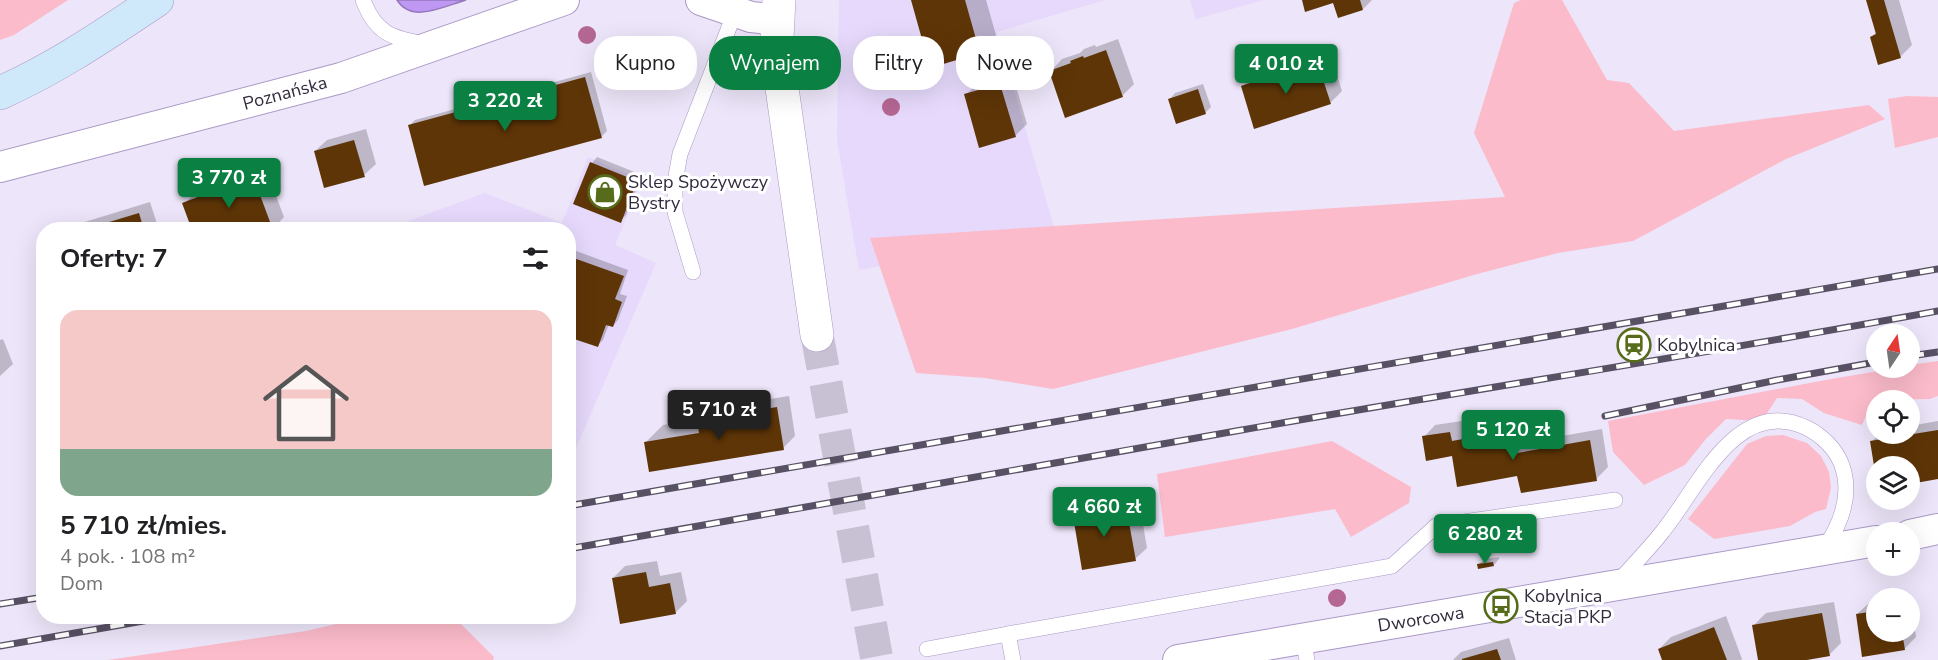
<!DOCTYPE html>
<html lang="pl">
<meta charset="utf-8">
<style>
body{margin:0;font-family:"Nunito Sans",sans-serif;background:#f2f2f2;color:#202124;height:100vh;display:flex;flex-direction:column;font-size:22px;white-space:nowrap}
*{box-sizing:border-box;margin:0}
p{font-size:20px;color:#757577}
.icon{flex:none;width:33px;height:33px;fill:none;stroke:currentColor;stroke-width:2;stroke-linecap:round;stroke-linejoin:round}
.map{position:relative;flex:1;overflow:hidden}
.drawer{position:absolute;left:36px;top:222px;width:540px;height:402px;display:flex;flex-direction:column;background:#fff;border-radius:24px;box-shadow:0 6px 24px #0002}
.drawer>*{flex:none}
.hud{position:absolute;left:594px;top:36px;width:570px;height:54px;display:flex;gap:12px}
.needle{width:39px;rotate:13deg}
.tools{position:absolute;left:1866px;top:324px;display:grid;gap:12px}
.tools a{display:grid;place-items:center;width:54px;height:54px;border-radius:50%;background:#fff;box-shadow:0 6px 24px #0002;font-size:30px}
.price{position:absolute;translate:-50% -51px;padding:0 14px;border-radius:6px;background:#0b8043;color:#fff;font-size:20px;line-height:39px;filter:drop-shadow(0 2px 3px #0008)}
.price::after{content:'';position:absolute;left:50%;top:36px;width:18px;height:14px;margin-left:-9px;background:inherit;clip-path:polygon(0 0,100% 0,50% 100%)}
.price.active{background:#222;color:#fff}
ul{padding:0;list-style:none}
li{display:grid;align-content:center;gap:12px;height:318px;padding:0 24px}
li+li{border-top:2px solid #e0e0e0}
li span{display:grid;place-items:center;height:186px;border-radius:18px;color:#555}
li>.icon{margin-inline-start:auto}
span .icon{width:108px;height:108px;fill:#fffc;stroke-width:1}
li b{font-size:26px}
h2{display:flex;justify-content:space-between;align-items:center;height:72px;padding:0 24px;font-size:26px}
.pill{padding:0 21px;border-radius:24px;background:#fff;box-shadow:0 6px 24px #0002;font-size:21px;line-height:54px}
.pill.active{background:#0b8043;color:#fff}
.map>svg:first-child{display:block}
.built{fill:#e6d9fb}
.green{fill:#fbbbca}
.water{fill:#bf98f3;stroke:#9577bc;stroke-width:1.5}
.shadow{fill:#0003}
.building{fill:#5e3507}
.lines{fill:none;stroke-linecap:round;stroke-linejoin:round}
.tertiary-tunnel{stroke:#c8c0d3;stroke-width:33;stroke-dasharray:33 16;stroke-linecap:butt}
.service-casing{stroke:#ab98c7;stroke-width:16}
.minor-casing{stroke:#ab98c7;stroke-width:32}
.tertiary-casing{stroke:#ab98c7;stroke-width:34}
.secondary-casing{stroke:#ab98c7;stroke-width:34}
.service{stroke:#fff;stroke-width:15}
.minor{stroke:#fff;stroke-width:30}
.tertiary{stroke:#fff;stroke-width:33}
.secondary{stroke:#cfe8fa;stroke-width:33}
.rail-casing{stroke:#585063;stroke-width:7}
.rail{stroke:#fff;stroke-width:4.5;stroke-dasharray:14;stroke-linecap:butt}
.tree{fill:#b56793}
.labels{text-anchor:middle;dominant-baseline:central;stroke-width:6;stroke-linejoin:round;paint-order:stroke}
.street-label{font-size:18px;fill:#322a3d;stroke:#fff}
.poi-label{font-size:18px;fill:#322a3d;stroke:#fff;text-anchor:start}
</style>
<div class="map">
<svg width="1938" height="660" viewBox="0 0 1938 660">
<rect width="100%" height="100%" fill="#ede5f9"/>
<g class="built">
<path d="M839 0H1105L997 32 1056 234 859 270 837 139Z"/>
<path d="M1190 0H1264L1196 19Z"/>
<path d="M588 157 642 180 615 245 656 263 569 464 568 230 411 229 408 221 485 193 562 223Z"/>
</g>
<g class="green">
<path d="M0 0H68L14 35 0 40Z"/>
<path d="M1521 0H1562L1607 80 1629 83 1674 131 1869 105 1885 119 1786 159 1633 241 1558 253 1477 274 1292 329 1053 389 985 378 916 373 870 238 1505 197 1474 133 1514 3Z"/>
<path d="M1907 96 1938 97V137L1895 148 1888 99Z"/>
<path d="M1938 361V396L1930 399 1873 400 1862 425 1824 413 1802 399 1777 398 1762 421 1726 419 1705 440 1685 465 1644 485 1613 452 1608 421 1831 379 1897 368H1910V365Z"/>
<path d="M1783 435 1807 443 1821 456 1829 472 1831 488 1826 509 1815 512 1790 526 1714 539 1688 519 1747 444 1766 436Z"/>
<path d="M1332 441 1411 487 1409 503 1351 537 1335 509 1165 537 1157 474Z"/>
<path d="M366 617H454L494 657 493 660H108L306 631Z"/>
</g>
<path class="water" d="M397 0H466C444 6 412 24 397 0Z"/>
<g class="shadow">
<path d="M912 0H986L996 35 979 52Z"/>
<path d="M1303 0H1372L1363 9 1334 1Z"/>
<path d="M1868 0H1899L1912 45 1900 57 1872 37 1877 31Z"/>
<path d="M1118 39 1134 84 1122 96 1051 71 1062 59 1080 53 1084 49 1095 45 1096 47Z"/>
<path d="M1329 50 1342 91 1331 102 1255 127 1242 87 1254 75Z"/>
<path d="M591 72 607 131 602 136 426 185 409 126 415 120Z"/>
<path d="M1012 73 1027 124 1015 136 966 95 978 83Z"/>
<path d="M1203 84 1211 107 1205 113 1170 99 1175 93Z"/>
<path d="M366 129 376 164 364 175 315 151 327 140Z"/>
<path d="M597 157 642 175 626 215 620 221 592 163Z"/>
<path d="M265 166 284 217 273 229 228 226 184 204 196 192Z"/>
<path d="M150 202 159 230H63L65 228Z"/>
<path d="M568 248 628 270 620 294 627 296 618 320 613 326 609 324 603 340 597 346 568 335Z"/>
<path d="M3 339 13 364 0 376V340Z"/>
<path d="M789 396 795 436 783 448 646 442 663 425 700 419 711 408Z"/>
<path d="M1525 419 1528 442 1602 429 1608 467 1596 479 1518 474 1453 455 1424 437 1435 425 1462 421 1463 430Z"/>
<path d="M1938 421V478L1910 482V466H1876V470L1872 441 1880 434H1910V426Z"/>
<path d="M1138 495 1147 548 1135 559 1074 516 1086 504Z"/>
<path d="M1499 557V559L1494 565 1479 564 1485 559Z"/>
<path d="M657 561 660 576 681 572 687 601 675 613 613 578 625 566Z"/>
<path d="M1910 596 1916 637 1904 649 1864 655 1857 614 1869 603 1876 601V632H1910V598H1894Z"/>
<path d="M1834 602 1841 643 1829 655 1798 660H1760L1754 625 1766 613Z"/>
<path d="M1726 616 1742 659 1741 660H1664L1659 649 1671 637Z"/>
<path d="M1509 638 1516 660H1453L1461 652Z"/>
</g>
<g class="building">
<path d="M911 0H965L980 53 930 68Z"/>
<path d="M1302 0H1360L1363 10 1338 18 1333 3 1305 12Z"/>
<path d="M1866 0H1884L1901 58 1878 65 1870 37 1876 34Z"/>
<path d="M1106 50 1123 97 1065 118 1049 71 1071 63 1070 61 1083 56 1084 58Z"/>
<path d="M1317 61 1331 104 1254 129 1241 86Z"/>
<path d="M585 77 602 138 424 186 408 125Z"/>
<path d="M1000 84 1016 137 979 148 964 94Z"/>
<path d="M1198 89 1206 114 1176 124 1168 99Z"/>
<path d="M354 140 365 177 324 188 314 151Z"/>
<path d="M590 162 637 181 621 223 573 204Z"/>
<path d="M253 176 273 230H228L227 227 222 230H192L182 203Z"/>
<path d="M139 213 144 230H86V229Z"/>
<path d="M568 256 624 276 615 299 622 302 613 327 606 325 598 347 568 337Z"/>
<path d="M777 407 784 450 649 472 644 442 699 433 697 420Z"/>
<path d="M1513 430 1517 453 1590 440 1597 481 1521 493 1517 476 1457 487 1452 456 1426 461 1422 436 1450 432 1452 441Z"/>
<path d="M1938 430V479L1910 484V466H1876L1875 472 1870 441Z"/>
<path d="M1126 506 1136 561 1082 570 1073 516Z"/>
<path d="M1493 562 1494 566 1478 569 1477 564Z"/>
<path d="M646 572 649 587 670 583 676 614 620 624 612 578Z"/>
<path d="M1876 611V632H1902L1905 650 1862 657 1856 614Z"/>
<path d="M1822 613 1830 656 1807 660H1758L1752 625Z"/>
<path d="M1714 627 1727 660H1662L1658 649Z"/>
<path d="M1497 649 1501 660H1462V659Z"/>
</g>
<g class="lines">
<path class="tertiary-tunnel" d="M817 335 877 660"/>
<g class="service-casing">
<g id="service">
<path d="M363 0C376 34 391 37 424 44"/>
<path d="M693 272 675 212V182L680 154 735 12"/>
<path d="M1618 582C1633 565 1649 549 1663 531 1698 488 1737 394 1807 428 1821 435 1835 448 1841 463 1853 493 1841 524 1824 549"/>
<path d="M1303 638 1307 660"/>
<path d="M927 649 1008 634"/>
<path d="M1013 660 1008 634 1392 566 1436 526 1615 500"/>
</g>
</g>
<g class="minor-casing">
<g id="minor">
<path d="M701 0 751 17 778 20"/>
<path d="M0 167 341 78 564 0"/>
<path d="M1910 535 1938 529"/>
<path d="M1178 660 1876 541"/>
</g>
</g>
<g class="tertiary-casing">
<path id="tertiary" d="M779 0 777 38 780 74 817 335"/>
</g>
<g class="secondary-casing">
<path id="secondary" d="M0 93C58 67 104 35 157 0"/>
</g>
<use href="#service" class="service"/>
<use href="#minor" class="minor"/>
<use href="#tertiary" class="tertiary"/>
<use href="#secondary" class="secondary"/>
<g class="rail-casing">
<g id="rail">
<path d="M1910 356 1938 352"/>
<path d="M1605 416 1777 380 1876 362"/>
<path d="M568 506 1938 269"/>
<path d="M568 549C791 510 1013 470 1236 431 1470 390 1704 354 1938 311"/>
<path d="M0 604 44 597"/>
<path d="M0 646 172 616"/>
</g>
</g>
<use href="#rail" class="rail"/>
</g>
<g class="tree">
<circle cx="587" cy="35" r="9"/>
<circle cx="672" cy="54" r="9"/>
<circle cx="891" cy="107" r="9"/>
<circle cx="1494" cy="537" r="9"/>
<circle cx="1337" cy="598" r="9"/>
</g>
<defs>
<g id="shop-ring" transform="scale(1.725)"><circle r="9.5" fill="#fff" stroke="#576c1b" stroke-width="1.5"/><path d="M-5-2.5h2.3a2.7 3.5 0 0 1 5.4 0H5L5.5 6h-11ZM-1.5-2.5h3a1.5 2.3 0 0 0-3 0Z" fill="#576c1b"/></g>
<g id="station-ring" transform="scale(1.725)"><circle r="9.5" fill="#fff" stroke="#576c1b" stroke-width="1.5"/><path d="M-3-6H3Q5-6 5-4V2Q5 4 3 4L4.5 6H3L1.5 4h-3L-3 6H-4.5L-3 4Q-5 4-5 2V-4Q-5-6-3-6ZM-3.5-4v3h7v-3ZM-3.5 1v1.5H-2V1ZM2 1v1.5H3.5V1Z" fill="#576c1b"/></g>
<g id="bus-ring" transform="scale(1.725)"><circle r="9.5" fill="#fff" stroke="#576c1b" stroke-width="1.5"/><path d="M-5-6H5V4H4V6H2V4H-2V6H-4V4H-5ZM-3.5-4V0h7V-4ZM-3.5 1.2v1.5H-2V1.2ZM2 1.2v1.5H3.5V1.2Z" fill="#576c1b"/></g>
</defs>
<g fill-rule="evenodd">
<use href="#shop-ring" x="605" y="192"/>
<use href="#station-ring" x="1634" y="345"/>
<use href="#bus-ring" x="1501" y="606"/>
</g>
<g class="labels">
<g class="street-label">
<text transform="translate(285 93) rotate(-15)">Poznańska</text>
<text transform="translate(1421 619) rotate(-9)">Dworcowa</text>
</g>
<g class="poi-label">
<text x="628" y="182">Sklep Spożywczy<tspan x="628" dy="21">Bystry</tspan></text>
<text x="1657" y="345">Kobylnica</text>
<text x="1524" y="596">Kobylnica<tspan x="1524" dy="21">Stacja PKP</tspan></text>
</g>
</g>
</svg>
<div class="tools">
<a><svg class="needle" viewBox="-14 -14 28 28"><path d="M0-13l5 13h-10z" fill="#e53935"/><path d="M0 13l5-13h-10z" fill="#757577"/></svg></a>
<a><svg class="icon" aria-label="locate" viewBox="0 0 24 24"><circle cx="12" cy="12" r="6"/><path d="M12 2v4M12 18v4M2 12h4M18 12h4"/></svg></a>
<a><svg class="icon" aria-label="layers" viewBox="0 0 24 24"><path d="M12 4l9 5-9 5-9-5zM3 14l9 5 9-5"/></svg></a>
<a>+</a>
<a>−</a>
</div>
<b class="price" style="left:1286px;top:95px">4 010 zł</b>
<b class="price" style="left:505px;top:132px">3 220 zł</b>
<b class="price" style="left:229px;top:209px">3 770 zł</b>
<b class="price active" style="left:719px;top:441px">5 710 zł</b>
<b class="price" style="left:1513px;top:461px">5 120 zł</b>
<b class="price" style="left:1104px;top:538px">4 660 zł</b>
<b class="price" style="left:1485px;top:565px">6 280 zł</b>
<div class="hud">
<a class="pill">Kupno</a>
<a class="pill active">Wynajem</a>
<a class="pill">Filtry</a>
<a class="pill">Nowe</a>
</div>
<section class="drawer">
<h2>Oferty: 7<svg class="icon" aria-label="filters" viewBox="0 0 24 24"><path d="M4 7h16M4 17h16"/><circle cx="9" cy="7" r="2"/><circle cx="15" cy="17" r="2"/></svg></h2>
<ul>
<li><span style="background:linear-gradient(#f6c9c9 75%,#7fa58c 0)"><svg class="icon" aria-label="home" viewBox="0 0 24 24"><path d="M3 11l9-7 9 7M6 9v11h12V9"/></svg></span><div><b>5 710 zł/mies.</b><p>4 pok. · 108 m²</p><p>Dom</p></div></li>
</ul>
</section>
</div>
